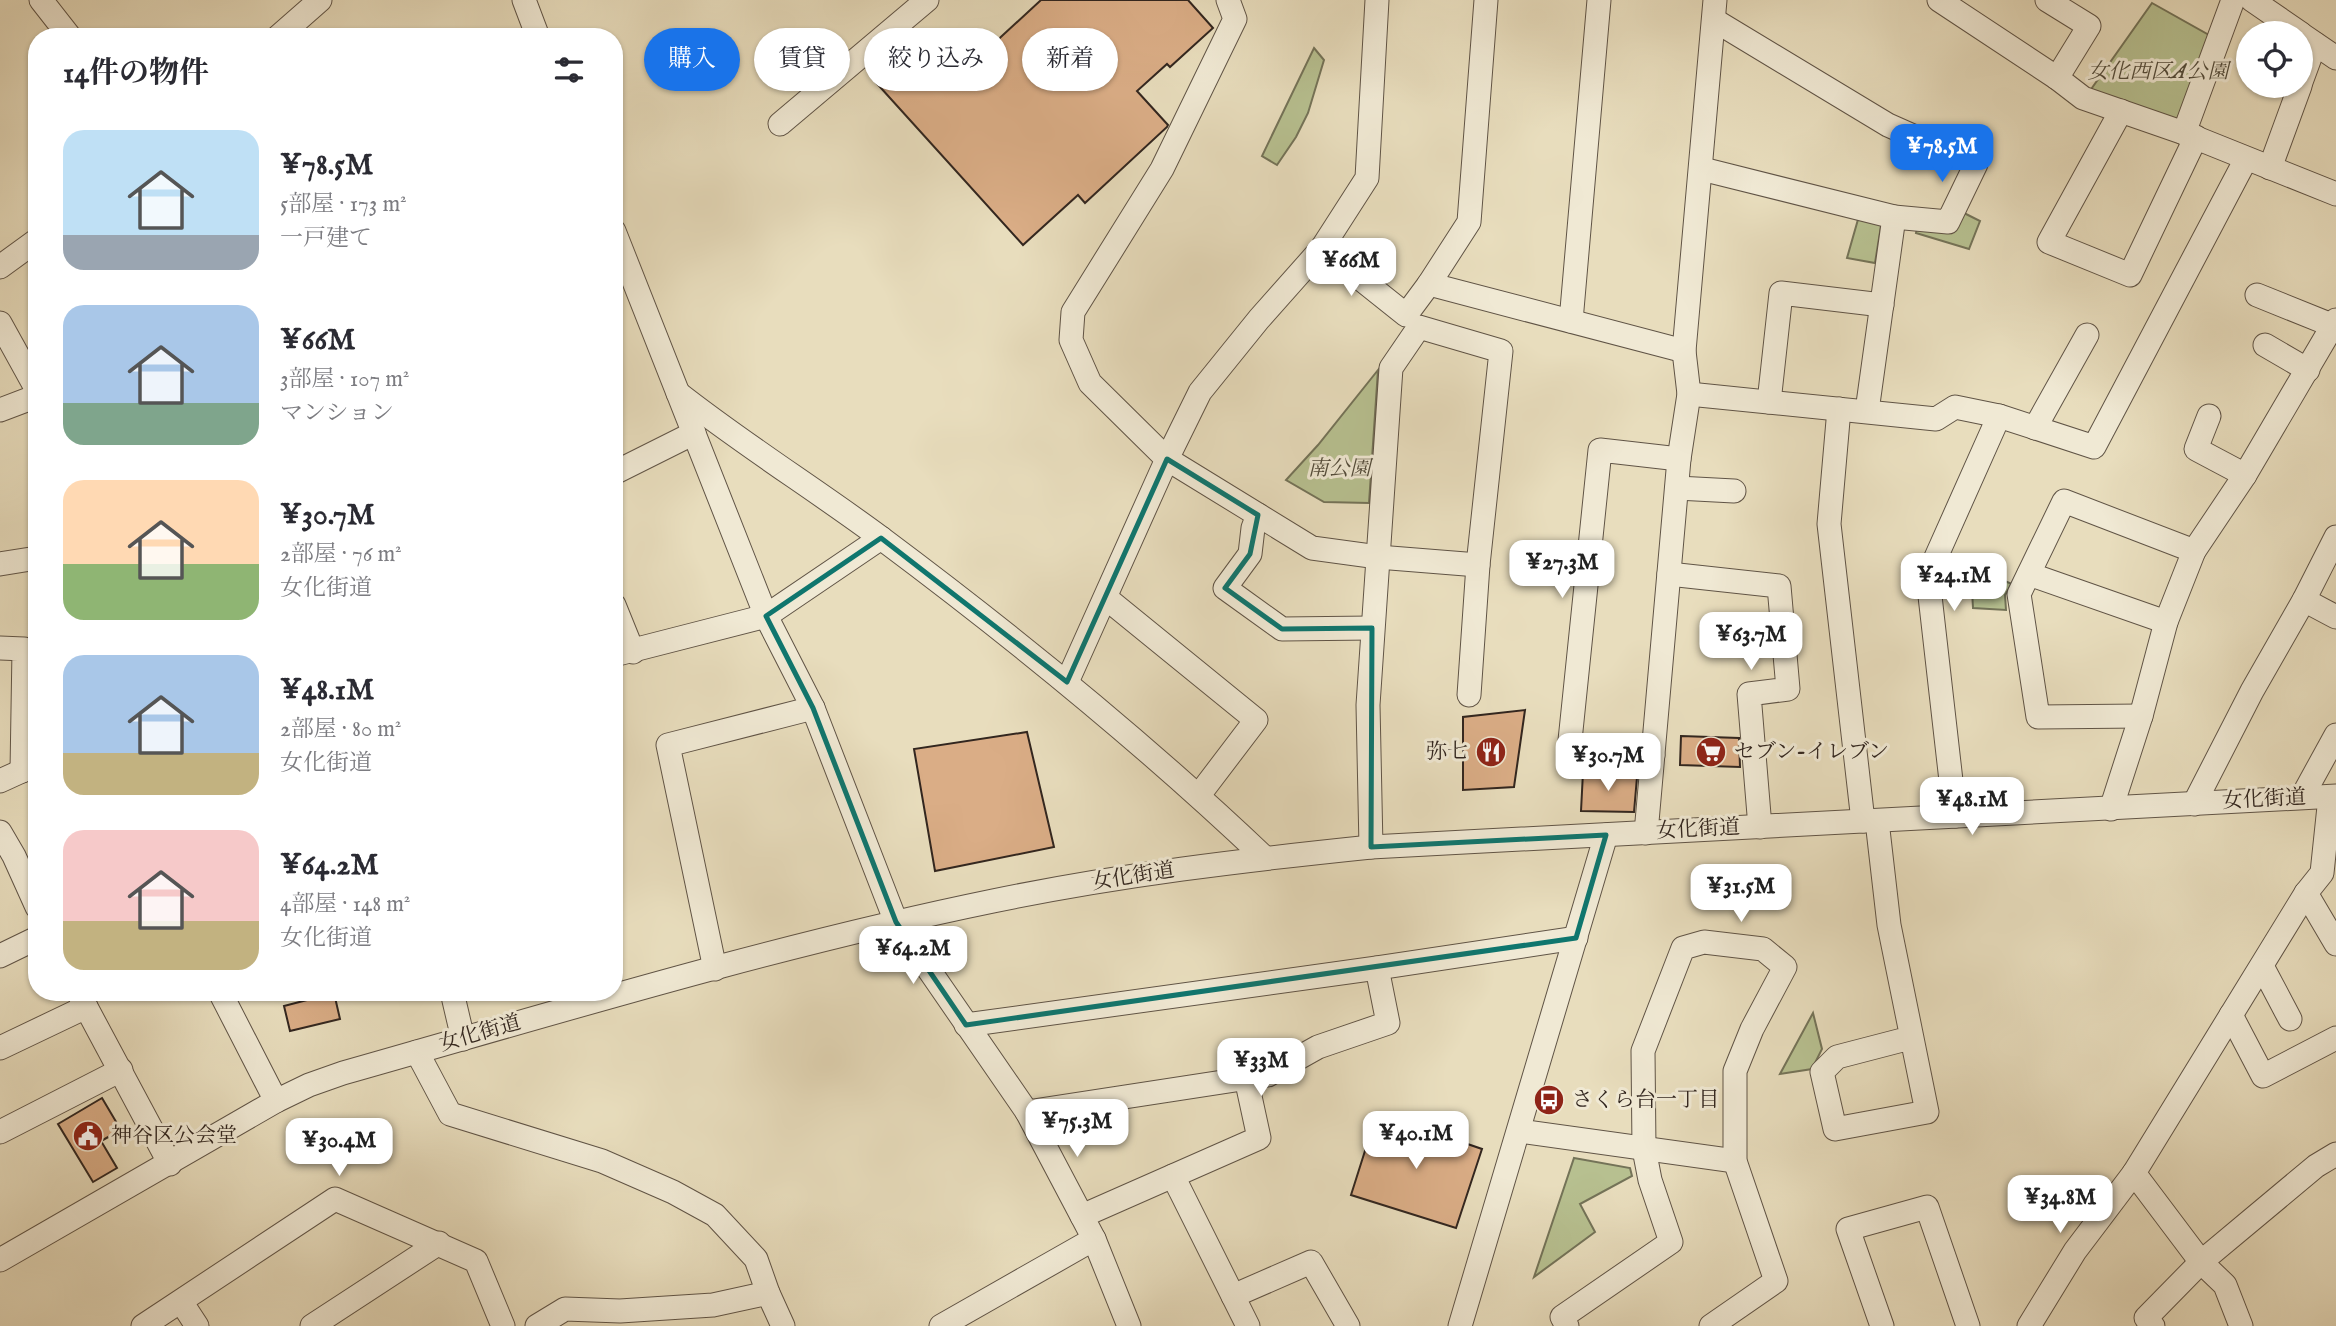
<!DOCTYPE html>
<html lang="ja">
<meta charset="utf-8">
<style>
body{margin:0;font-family:"IM FELL English","Noto Serif JP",serif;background:#f7f7f7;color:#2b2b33;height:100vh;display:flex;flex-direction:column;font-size:26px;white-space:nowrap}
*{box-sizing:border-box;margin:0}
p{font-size:23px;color:#7c7c81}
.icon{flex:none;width:38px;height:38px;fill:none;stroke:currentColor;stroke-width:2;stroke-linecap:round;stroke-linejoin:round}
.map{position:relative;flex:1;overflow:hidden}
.drawer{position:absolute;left:28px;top:28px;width:595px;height:973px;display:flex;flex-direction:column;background:#fff;border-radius:28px;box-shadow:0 2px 5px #0004}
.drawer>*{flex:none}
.banner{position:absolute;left:644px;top:28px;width:665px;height:63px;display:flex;gap:14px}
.tools{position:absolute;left:2236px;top:21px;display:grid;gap:14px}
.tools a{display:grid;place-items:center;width:77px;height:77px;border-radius:50%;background:#fff;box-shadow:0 2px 5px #0004;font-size:35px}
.price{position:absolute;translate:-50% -60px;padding:0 16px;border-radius:14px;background:#fff;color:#222;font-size:23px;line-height:46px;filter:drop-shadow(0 2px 4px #0008)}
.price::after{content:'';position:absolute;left:50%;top:42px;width:21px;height:16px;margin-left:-10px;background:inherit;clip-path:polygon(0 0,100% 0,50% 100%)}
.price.current{background:#1a73e8;color:#fff}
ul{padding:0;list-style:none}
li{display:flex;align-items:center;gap:21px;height:175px;padding:0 35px}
li span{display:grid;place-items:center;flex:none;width:196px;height:140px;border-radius:21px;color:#555}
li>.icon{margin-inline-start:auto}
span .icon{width:84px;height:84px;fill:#fffc;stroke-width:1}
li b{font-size:30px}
h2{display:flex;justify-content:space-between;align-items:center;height:84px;padding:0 35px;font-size:30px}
.chip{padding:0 24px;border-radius:32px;background:#fff;box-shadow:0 2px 5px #0004;font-size:24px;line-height:63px}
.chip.current{background:#1a73e8;color:#fff}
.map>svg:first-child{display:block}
.green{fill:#b7c090;stroke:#747358;stroke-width:2}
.building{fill:#daad86;stroke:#32261f;stroke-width:2}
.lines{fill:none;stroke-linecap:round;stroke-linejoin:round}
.minor-casing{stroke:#605446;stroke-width:25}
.minor{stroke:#f0e9d4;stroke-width:23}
.marked{fill:none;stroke:#0f766e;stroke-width:5;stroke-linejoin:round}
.labels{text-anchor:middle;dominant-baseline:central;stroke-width:6;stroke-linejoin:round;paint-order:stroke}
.park-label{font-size:21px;font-style:italic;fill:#534c3b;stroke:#f0e9d4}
.poi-label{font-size:21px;fill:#32261f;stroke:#f0e9d4;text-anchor:start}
.street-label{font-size:21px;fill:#32261f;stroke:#f0e9d4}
</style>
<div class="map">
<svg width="2336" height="1326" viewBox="0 0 2336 1326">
<rect width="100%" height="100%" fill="#e8ddbd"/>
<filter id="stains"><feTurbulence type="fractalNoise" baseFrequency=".00286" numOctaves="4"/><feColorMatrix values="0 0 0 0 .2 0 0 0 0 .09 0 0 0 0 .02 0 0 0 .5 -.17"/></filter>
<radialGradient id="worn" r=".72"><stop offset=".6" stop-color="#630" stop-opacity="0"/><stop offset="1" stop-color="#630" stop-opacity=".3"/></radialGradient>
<g class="green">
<path d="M2152 3 2216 39 2185 129 2087 95Z"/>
<path d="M1314 48 1324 60 1308 113 1296 137 1277 165 1262 156Z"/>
<path d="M1962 212 1980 221 1969 249 1916 233 1917 228Z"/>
<path d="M1859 216 1876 220 1881 226 1875 263 1847 258Z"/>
<path d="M1378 370 1369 503 1324 502 1286 480 1318 445Z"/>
<path d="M1944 556 2012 584 2005 595 2006 610 1973 608 1972 590 1936 581Z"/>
<path d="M1813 1013 1822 1049 1812 1069 1780 1074Z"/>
<path d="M1574 1158 1630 1168 1632 1176 1580 1204 1595 1232 1534 1277Z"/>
</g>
<g class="building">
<path d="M1041 0H1188L1213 28 1170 67 1167 64 1137 91 1168 125 1167 127 1085 203 1078 195 1023 245 871 77 912 40 951 83Z"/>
<path d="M1525 710 1514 787 1463 790V717Z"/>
<path d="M1027 732 1054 847 935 871 914 749Z"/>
<path d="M1681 736 1739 738 1740 767 1680 765Z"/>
<path d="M1583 772 1637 777 1634 812 1581 811Z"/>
<path d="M334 993 340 1019 290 1031 284 1006Z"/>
<path d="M102 1098 121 1130 101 1141 117 1168 93 1182 58 1124Z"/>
<path d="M1377 1113 1482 1149 1456 1228 1351 1195Z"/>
</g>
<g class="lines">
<g class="minor-casing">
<g id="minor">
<path d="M41 0 70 37"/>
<path d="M524 0 538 37"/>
<path d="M1228 0 1235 19 1162 169 1073 312 1071 340 1090 383 1167 459 1312 548 1378 557 1478 565"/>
<path d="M1939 0 2057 78 2083 98 2184 133 2336 194"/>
<path d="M2047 0 2089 26 2057 78"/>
<path d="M2252 0 2300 33"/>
<path d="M2301 34 2336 58"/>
<path d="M278 37 320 0"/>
<path d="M2301 82 2315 44"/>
<path d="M2121 111 2049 242 2130 275 2196 137"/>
<path d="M780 124 927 0"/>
<path d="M2184 133 2233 0"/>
<path d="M2270 168 2300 86"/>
<path d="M1702 169 1894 217 1948 222 1976 164 1888 125 1714 20"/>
<path d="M614 231 766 616 813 708 896 922 1027 1112 1094 1239 1129 1326"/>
<path d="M1322 248 1406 315 1429 284 1469 222 1486 0"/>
<path d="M0 267 37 240"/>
<path d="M1429 284 1684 351"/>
<path d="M2257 295 2334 326"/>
<path d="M1571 321 1599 0"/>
<path d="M0 323 37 390"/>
<path d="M2265 345 2308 370"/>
<path d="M678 393C744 445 815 489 881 538 1015 638 1144 743 1265 858"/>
<path d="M1689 394 1936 419 1955 407 1999 416 2094 447 2246 159"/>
<path d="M1769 402 1781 293 1882 305"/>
<path d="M1839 409 1829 524 1863 821"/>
<path d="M0 410 37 396"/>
<path d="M1867 411 1894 217"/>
<path d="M2209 416 2196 449 2245 475"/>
<path d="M2035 428 2087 335"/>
<path d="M614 473 694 433"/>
<path d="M1677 488 1734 491"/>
<path d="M1258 515 1253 528 1250 554 1225 588 1282 629 1372 628"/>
<path d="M0 564 37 558"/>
<path d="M1669 574 1779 586 1788 689 1749 694 1760 827"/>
<path d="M2029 574 2166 622"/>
<path d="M1106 598 1256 720 1199 795"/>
<path d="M2304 600 2336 617"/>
<path d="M614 605 633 652"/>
<path d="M0 648 24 649 22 771"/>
<path d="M614 655 766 616 881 538"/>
<path d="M1067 682 1167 459 1200 392 1259 319 1322 248 1367 178 1377 0"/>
<path d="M2141 716 2038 717 2019 594 2064 501 2194 551"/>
<path d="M1653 755 1569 750 1600 450 1679 459"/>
<path d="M0 781 35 765"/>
<path d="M2302 797 2336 735"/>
<path d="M2194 804 2252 691 2304 600 2336 537"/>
<path d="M2111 809 2141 716 2166 622 2194 551 2245 475 2336 320"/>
<path d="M1955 816 1930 596 1933 564 1999 416"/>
<path d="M1877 821 1889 925 1927 1112 1835 1129 1822 1072 1837 1057 1910 1038"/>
<path d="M0 832 14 856 37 907"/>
<path d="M1646 833 1679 459 1689 394 1684 351 1715 0"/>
<path d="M1371 847 1368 705 1391 368 1419 327 1501 351 1478 565 1469 695"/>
<path d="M2306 893 2336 944"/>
<path d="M0 956 37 938"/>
<path d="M2262 966 2290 1019"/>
<path d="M715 969 668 745 813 708"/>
<path d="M78 992 170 1164"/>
<path d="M220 992 276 1101"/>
<path d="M452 992 463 1039"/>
<path d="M2231 1015 2263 1076 2336 1038"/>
<path d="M966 1025 1377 968 1576 938"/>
<path d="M0 1048 86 1007"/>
<path d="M417 1052 450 1114 602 1161 673 1192 715 1215 756 1259 768 1293"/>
<path d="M1027 1112 1268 1075 1318 1047 1388 1023 1377 968"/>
<path d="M1519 1131 1735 1161"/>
<path d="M0 1132 121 1070"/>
<path d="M2134 1173 2201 1262 2225 1285 2241 1326"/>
<path d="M1173 1176 1248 1326"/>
<path d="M1082 1216 1259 1138 1246 1078"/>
<path d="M0 1260 276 1101 309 1085 343 1073C558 1012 774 946 993 901 1118 875 1245 860 1371 847L2336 796"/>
<path d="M1233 1296 1311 1262 1348 1326"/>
<path d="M182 1303 197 1326"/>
<path d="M143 1326 335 1199 476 1261 503 1326"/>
<path d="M312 1326 439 1243"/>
<path d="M537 1326 565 1309 620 1311 713 1305 768 1293 783 1326"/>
<path d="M941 1326 1094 1239"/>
<path d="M1460 1326 1606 835"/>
<path d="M1567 1326 1562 1317 1671 1242 1650 1180 1644 1149 1643 1051 1683 948 1704 942 1763 949 1785 967 1752 1029 1735 1071V1161L1776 1281 1711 1326"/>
<path d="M1882 1326 1848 1229 1927 1207 1968 1326"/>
<path d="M2029 1326 2075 1251 2134 1173 2306 893 2322 873 2330 797"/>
<path d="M2153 1326 2146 1318 2201 1262 2316 1166 2336 1154"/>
</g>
</g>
<use href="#minor" class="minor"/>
</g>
<path class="marked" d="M1167 459 1258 515 1250 554 1225 588 1282 629 1372 628 1371 847 1606 835 1576 938 966 1025 896 922 813 708 766 616 881 538 1067 682Z"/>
<defs>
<g id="restaurant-disc" transform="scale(1.575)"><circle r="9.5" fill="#8f2418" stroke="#f0e9d4"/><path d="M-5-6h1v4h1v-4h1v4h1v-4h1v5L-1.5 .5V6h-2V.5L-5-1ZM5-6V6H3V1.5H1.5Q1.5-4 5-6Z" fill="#fff"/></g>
<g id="supermarket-disc" transform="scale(1.575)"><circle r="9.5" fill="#8f2418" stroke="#f0e9d4"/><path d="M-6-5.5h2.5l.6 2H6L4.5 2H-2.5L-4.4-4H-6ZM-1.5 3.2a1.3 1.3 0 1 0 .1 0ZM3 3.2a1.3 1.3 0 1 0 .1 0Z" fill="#fff"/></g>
<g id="bus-disc" transform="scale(1.575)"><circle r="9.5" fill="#8f2418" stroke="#f0e9d4"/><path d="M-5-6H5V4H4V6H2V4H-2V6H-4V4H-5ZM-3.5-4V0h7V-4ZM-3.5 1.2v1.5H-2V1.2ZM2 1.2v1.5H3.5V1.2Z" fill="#fff"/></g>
<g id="civic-disc" transform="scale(1.575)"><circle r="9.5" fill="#8f2418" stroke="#f0e9d4"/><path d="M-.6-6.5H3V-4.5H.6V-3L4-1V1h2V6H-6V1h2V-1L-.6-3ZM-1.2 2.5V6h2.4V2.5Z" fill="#fff"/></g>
</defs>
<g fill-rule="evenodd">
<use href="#restaurant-disc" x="1491" y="752"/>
<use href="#supermarket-disc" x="1711" y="752"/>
<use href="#bus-disc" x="1549" y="1100"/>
<use href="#civic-disc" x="88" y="1136"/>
</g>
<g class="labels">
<g class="park-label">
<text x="2158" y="72">女化西区A公園</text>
<text x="1339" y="469">南公園</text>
</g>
<g class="poi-label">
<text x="1468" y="752" text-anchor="end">弥七</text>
<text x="1734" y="752">セブン-イレブン</text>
<text x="1572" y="1100">さくら台一丁目</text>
<text x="111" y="1136">神谷区公会堂</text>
</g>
<g class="street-label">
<text transform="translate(2264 800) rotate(-3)">女化街道</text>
<text transform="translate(1698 830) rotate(-3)">女化街道</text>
<text transform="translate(1133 877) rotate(-9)">女化街道</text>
<text transform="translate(480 1034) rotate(-16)">女化街道</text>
</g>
</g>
<rect width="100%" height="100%" filter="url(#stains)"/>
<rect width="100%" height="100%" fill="url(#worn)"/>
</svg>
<div class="tools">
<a><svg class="icon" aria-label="locate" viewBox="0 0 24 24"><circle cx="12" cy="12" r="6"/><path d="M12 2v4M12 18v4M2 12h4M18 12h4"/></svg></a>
</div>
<b class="price current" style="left:1942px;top:184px">¥78.5M</b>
<b class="price" style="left:1351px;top:298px">¥66M</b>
<b class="price" style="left:1562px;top:600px">¥27.3M</b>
<b class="price" style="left:1954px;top:613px">¥24.1M</b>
<b class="price" style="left:1751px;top:672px">¥63.7M</b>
<b class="price" style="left:1608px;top:793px">¥30.7M</b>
<b class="price" style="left:1972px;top:837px">¥48.1M</b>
<b class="price" style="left:1741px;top:924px">¥31.5M</b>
<b class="price" style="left:913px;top:986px">¥64.2M</b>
<b class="price" style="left:1261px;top:1098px">¥33M</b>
<b class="price" style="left:1077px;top:1159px">¥75.3M</b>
<b class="price" style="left:1416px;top:1171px">¥40.1M</b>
<b class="price" style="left:339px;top:1178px">¥30.4M</b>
<b class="price" style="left:2060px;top:1235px">¥34.8M</b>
<div class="banner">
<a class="chip current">購入</a>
<a class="chip">賃貸</a>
<a class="chip">絞り込み</a>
<a class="chip">新着</a>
</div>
<section class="drawer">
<h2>14件の物件<svg class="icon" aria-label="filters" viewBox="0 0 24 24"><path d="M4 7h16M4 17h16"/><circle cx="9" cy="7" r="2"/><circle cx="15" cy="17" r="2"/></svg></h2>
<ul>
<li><span style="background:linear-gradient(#bfe0f5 75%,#9aa5b1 0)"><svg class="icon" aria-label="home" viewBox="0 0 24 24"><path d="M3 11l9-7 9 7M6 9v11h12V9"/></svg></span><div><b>¥78.5M</b><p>5部屋 · 173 m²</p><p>一戸建て</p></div></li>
<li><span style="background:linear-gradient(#a9c7e8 70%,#7fa58c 0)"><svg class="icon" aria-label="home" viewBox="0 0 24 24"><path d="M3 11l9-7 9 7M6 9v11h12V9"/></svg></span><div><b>¥66M</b><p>3部屋 · 107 m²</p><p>マンション</p></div></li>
<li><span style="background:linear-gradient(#ffd9b3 60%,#8fb573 0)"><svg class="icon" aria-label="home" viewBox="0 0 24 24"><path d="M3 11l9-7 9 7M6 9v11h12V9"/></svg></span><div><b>¥30.7M</b><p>2部屋 · 76 m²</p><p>女化街道</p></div></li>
<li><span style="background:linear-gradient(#a9c7e8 70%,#c2b280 0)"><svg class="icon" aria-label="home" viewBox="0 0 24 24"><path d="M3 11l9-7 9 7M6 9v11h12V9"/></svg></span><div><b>¥48.1M</b><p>2部屋 · 80 m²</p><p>女化街道</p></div></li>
<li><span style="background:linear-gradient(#f6c9c9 65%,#c2b280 0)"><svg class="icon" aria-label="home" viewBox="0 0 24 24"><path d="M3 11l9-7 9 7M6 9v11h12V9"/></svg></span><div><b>¥64.2M</b><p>4部屋 · 148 m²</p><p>女化街道</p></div></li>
</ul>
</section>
</div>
